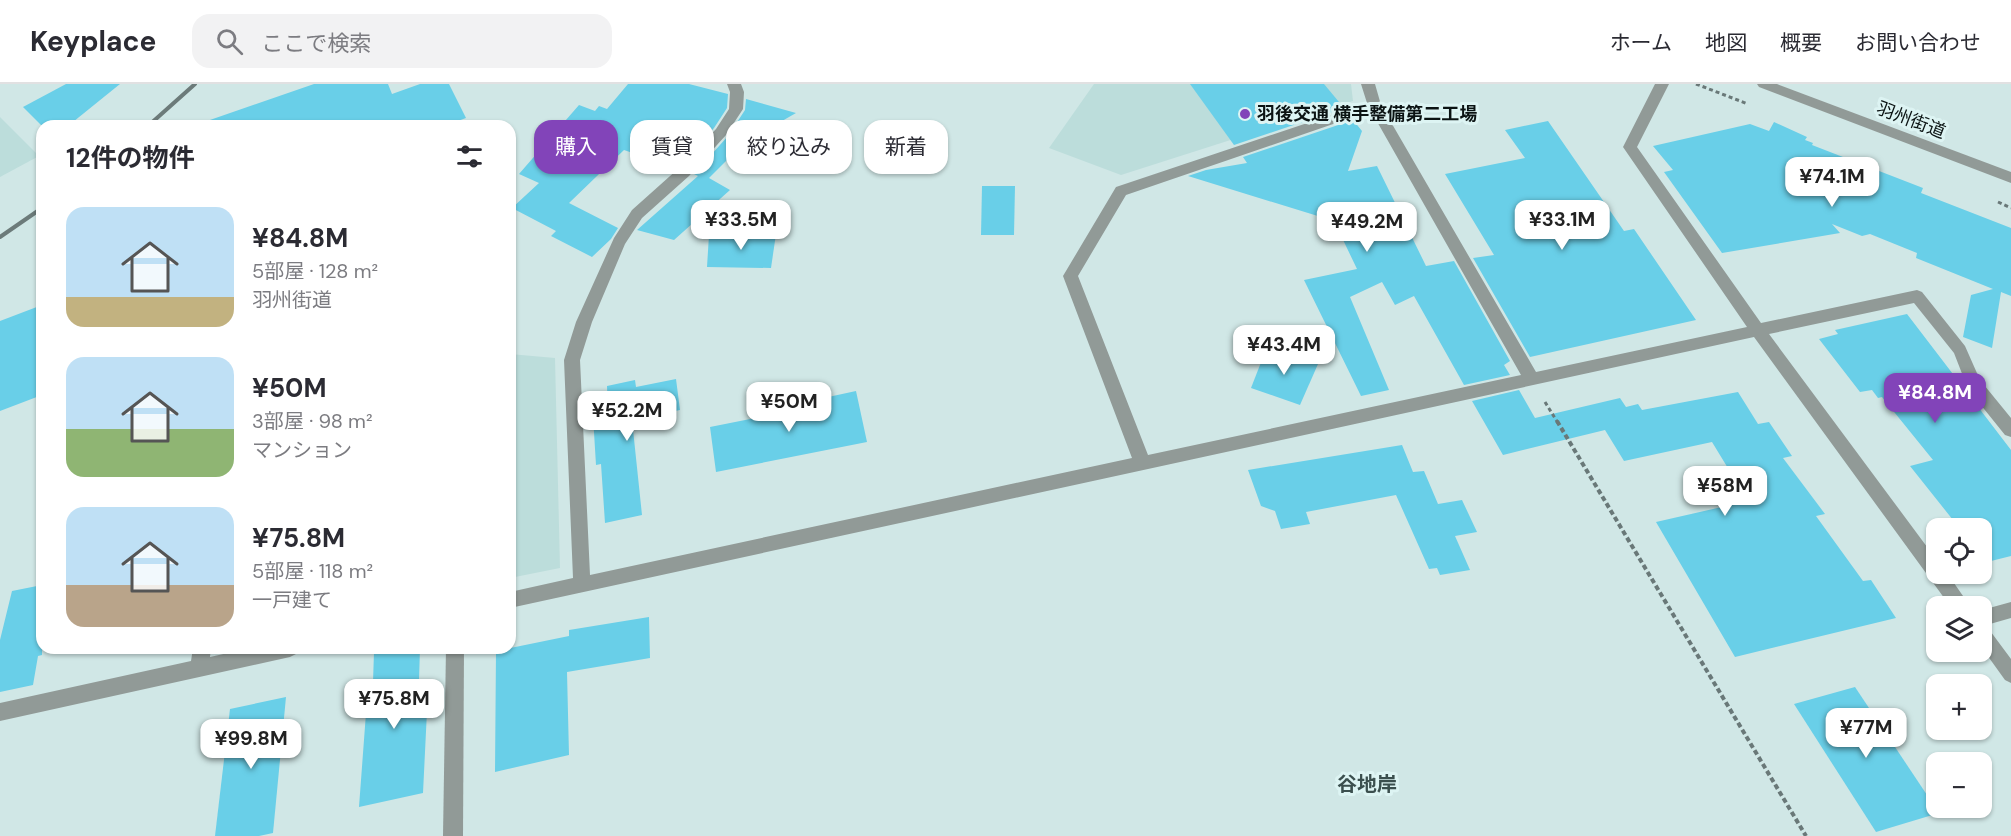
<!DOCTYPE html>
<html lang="ja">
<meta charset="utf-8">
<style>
body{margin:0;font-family:"DM Sans","Noto Sans JP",sans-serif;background:#f2f2f3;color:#2b2b33;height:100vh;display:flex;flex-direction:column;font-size:22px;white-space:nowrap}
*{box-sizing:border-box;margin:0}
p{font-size:20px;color:#7c7c81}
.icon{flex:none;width:33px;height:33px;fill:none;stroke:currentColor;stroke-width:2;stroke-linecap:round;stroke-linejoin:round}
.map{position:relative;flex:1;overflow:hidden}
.side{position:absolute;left:36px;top:36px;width:480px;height:534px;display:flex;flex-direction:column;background:#fff;border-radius:18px;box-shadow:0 2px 4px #0004}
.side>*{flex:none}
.guide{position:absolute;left:534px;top:36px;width:570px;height:54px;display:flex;gap:12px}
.controls{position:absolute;left:1926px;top:434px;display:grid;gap:12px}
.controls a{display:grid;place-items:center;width:66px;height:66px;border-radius:12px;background:#fff;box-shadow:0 2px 4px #0004;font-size:30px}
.price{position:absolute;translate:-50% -51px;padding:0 14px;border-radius:12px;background:#fff;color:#222;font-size:20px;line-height:39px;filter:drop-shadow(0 2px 3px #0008)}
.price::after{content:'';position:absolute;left:50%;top:36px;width:18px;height:14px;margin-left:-9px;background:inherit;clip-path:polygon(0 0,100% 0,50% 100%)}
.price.on{background:#8244b9;color:#fff}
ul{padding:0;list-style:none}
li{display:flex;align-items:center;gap:18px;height:150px;padding:0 30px}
li span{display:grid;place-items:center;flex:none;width:168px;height:120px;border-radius:18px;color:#555}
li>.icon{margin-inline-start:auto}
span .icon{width:72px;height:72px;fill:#fffc;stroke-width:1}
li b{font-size:26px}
h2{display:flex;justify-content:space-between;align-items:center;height:72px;padding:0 30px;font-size:26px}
.chip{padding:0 21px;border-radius:18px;background:#fff;box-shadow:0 2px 4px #0004;font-size:21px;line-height:54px}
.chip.on{background:#8244b9;color:#fff}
header{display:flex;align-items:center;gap:36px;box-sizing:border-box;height:84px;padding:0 30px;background:#fff;border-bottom:2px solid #e1e1e2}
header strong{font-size:28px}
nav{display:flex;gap:33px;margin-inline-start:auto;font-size:21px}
.search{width:420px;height:54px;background:#f2f2f3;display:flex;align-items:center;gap:15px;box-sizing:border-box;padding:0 21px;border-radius:18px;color:#7c7c81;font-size:22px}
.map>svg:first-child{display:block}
.built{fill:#bcdddb}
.building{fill:#69cfe8}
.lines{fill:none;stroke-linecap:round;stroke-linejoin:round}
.path-far1{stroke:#697878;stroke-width:3;stroke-dasharray:4 3;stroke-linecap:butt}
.path{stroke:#697878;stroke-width:4;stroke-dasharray:5 3;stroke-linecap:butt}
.minor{fill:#919a97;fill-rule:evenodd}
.tertiary{fill:#919a97;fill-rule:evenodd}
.rail{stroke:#6c7b7a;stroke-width:4}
.poi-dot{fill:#8244b9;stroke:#ddf4f3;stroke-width:2}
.labels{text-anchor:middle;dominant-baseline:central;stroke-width:6;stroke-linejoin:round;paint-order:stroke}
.poi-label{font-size:18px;font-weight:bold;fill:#0b1313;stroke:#ddf4f3;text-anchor:start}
.street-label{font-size:18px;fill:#0b1313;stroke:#ddf4f3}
.neighbourhood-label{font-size:20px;font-weight:bold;fill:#3b4f4e;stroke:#ddf4f3}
</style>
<header>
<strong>Keyplace</strong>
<div class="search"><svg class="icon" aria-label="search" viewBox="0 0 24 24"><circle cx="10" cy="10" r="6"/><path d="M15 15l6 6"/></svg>ここで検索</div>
<nav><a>ホーム</a><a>地図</a><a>概要</a><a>お問い合わせ</a></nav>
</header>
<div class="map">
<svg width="2011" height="752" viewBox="0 0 2011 752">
<rect width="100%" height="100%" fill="#d0e7e6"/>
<g class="built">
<path d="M1094 0H1351L1353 17 1121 91 1049 64Z"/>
<path d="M0 33 39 72 0 93Z"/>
<path d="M510 270 555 274 560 484 510 494Z"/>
</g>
<g class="building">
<path d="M66 0H120L68 42H42L23 23Z"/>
<path d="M314 0H388L392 10 420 0H449L466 34 444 42H208L207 37Z"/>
<path d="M628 0H689L728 10 727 24 714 44 676 84 624 66 569 119 618 144 611 155 592 173 551 152 556 147 512 124 539 99 519 90 579 21 595 27 599 22 607 25Z"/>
<path d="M1190 0H1324L1344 24 1234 61Z"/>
<path d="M746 15 796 29 744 59 709 94 730 106 674 156 637 146 698 92 694 90 728 52 745 26Z"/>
<path d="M1353 36 1362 47 1348 87 1377 82 1426 182 1454 177 1510 277 1504 281 1510 291 1464 301 1414 212 1395 221 1382 198 1350 213 1389 306 1361 312 1304 196 1357 185 1334 137 1188 92 1206 86 1247 79 1243 73Z"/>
<path d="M1548 37 1624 147 1634 145 1696 236 1530 273 1473 174 1494 171 1445 90 1525 74 1505 46Z"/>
<path d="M1774 38 1807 53 1805 56 1813 59 1812 61 1923 104 1921 109 2011 144V212L2001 208 1992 264 1963 253 1971 211 1993 205 1916 174 1917 169 1870 150 1862 152 1832 140 1840 149 1722 169 1664 88 1673 86 1653 62 1750 40 1769 47Z"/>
<path d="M982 102H1015L1014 151H981Z"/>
<path d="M776 150 771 184 707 183 709 151Z"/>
<path d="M42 221V311L0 327V237Z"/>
<path d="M1907 230 2011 366V472L1983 479 1982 444H1956L1951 436H1953L1910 382 1933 376 1882 313 1878 314 1872 306 1860 308 1819 255 1838 250 1835 246Z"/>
<path d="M1267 263 1318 280 1300 321 1251 304Z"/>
<path d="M676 295 680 326 632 336 642 431 605 439 601 380 596 381 593 332 608 329 607 302 635 296 636 303Z"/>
<path d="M1519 306 1535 334 1620 314 1626 323 1638 320 1642 326 1738 308 1758 340 1769 338 1792 372 1783 374 1825 430 1816 432 1863 497 1871 496 1896 534 1735 573 1656 438 1748 417 1712 358 1624 377 1605 346 1503 371 1472 317Z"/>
<path d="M856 307 867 358 716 388 710 343 820 321 819 315Z"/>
<path d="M1402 361 1413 388 1424 387 1438 420 1462 416 1477 448 1455 452 1470 486 1440 491 1437 484 1429 485 1396 411 1306 428 1310 440 1281 445 1275 427 1261 422 1248 386Z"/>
<path d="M42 501V571L38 572 33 601 0 608V556L12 507Z"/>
<path d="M649 533 650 574 567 588 569 671 495 688 496 567 569 552V546Z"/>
<path d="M394 564H420L418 629 427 627 423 709 359 723 366 629 372 628 374 568Z"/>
<path d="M1855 603 1939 729 1876 748 1794 620Z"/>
<path d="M286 613 273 749 259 752H215L230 625Z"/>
</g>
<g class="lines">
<g class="path-far1">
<path d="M1696 0 1748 20"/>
<path d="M1998 118 2011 124"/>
<path d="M1545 318 1558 339"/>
</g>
<path class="path" d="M1557 337 1806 752"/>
<g class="minor">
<path d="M727 0H741L744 8 743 25 726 51 689 92 642 134 625 160 592 238 580 276 590 491 1132 374 1063 192 1116 103 1367 19 1361 0H1375L1381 21 1536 288 1747 243 1623 63 1655 0H1669L1637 63 1761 239 1917 206 1922 208 1965 262 1980 296 2011 334V353L2005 351 1968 305 1954 269 1914 219 1769 250 1936 475V489H1947L1970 522H1950L1754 253 510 524V508L573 494 564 276 576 238 614 154 632 126 679 84 716 45 729 25 730 8ZM1371 27 1521 291 1148 371 1078 192 1126 111Z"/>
<path d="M2011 518V534L1983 542 1988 544 2011 575V599L2005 596 1982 564V526Z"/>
<path d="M193 564H211L210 573 250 564H299L296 570 290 573 0 637V619L191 577Z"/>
<path d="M446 564H464L463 752H443Z"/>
</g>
<path class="tertiary" d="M1757 0H1777L2011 88V99L1759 3Z"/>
<g class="rail">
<path d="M148 42 195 0"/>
<path d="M0 153 42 124"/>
</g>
</g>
<circle class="poi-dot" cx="1245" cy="30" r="6"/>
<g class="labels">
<g class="poi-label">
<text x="1257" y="30">羽後交通 横手整備第二工場</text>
</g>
<g class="street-label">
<text transform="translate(1911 36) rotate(21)">羽州街道</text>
</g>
<g class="neighbourhood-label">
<text x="1367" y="700">谷地岸</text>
</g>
</g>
</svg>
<div class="controls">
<a><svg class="icon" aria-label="locate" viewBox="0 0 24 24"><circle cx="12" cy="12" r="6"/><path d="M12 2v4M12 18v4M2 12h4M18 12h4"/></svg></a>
<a><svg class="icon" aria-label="layers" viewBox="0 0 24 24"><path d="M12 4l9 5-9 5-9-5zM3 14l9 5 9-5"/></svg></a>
<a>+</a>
<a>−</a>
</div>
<b class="price" style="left:1832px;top:124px">¥74.1M</b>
<b class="price" style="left:741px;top:167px">¥33.5M</b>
<b class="price" style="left:1562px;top:167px">¥33.1M</b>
<b class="price" style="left:1367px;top:169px">¥49.2M</b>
<b class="price" style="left:1284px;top:292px">¥43.4M</b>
<b class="price on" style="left:1935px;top:340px">¥84.8M</b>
<b class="price" style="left:789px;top:349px">¥50M</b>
<b class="price" style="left:627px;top:358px">¥52.2M</b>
<b class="price" style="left:1725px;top:433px">¥58M</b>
<b class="price" style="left:394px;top:646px">¥75.8M</b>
<b class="price" style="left:1866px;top:675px">¥77M</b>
<b class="price" style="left:251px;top:686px">¥99.8M</b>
<div class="guide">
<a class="chip on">購入</a>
<a class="chip">賃貸</a>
<a class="chip">絞り込み</a>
<a class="chip">新着</a>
</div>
<section class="side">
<h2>12件の物件<svg class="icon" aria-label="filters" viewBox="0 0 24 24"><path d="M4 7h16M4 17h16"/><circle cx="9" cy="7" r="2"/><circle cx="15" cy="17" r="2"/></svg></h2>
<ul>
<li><span style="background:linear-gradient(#bfe0f5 75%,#c2b280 0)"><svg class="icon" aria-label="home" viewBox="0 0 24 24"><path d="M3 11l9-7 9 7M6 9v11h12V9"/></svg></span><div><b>¥84.8M</b><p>5部屋 · 128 m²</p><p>羽州街道</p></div></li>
<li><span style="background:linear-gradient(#bfe0f5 60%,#8fb573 0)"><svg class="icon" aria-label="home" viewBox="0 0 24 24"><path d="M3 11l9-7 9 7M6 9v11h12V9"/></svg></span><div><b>¥50M</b><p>3部屋 · 98 m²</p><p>マンション</p></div></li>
<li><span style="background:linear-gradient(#bfe0f5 65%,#b9a48a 0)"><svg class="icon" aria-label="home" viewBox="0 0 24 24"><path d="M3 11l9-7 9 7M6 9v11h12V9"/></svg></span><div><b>¥75.8M</b><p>5部屋 · 118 m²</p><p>一戸建て</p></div></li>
</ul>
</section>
</div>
